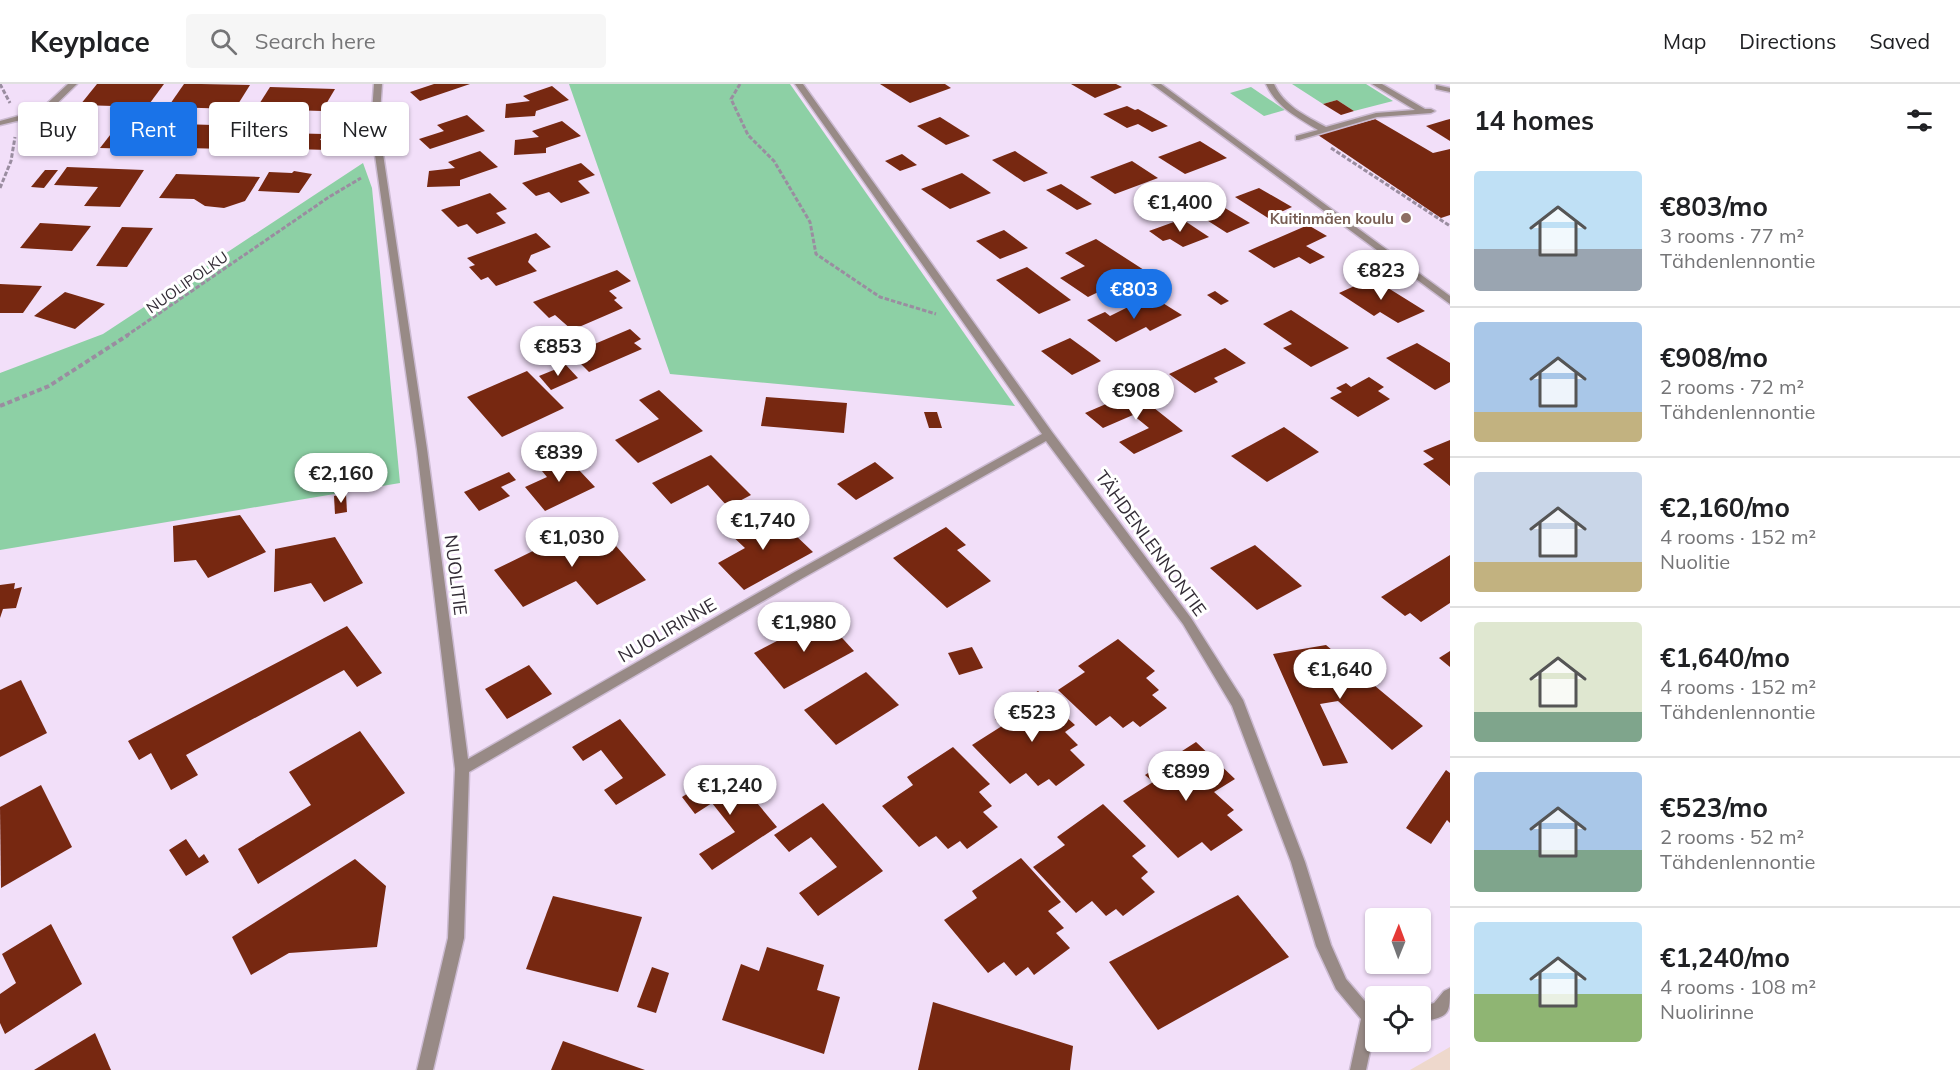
<!DOCTYPE html>
<meta charset="utf-8">
<style>
body{margin:0;font-family:Mulish,sans-serif;background:#f6f6f6;color:#202124;height:100vh;display:flex;flex-direction:column;font-size:22px;white-space:nowrap}
*{box-sizing:border-box;margin:0}
p{font-size:20px;color:#757577}
.icon{flex:none;width:33px;height:33px;fill:none;stroke:currentColor;stroke-width:2;stroke-linecap:round;stroke-linejoin:round}
.map{position:relative;flex:1;overflow:hidden}
.side{display:flex;flex-direction:column;background:#fff;width:510px}
.side>*{flex:none}
.banner{position:absolute;left:18px;top:18px;width:570px;height:54px;display:flex;gap:12px}
.needle{width:39px;rotate:1deg}
.controls{position:absolute;left:1365px;top:824px;display:grid;gap:12px}
.controls a{display:grid;place-items:center;width:66px;height:66px;border-radius:6px;background:#fff;box-shadow:0 2px 4px #0004;font-size:30px}
.price{position:absolute;translate:-50% -51px;padding:0 14px;border-radius:21px;background:#fff;color:#222;font-size:20px;line-height:39px;filter:drop-shadow(0 2px 3px #0008)}
.price::after{content:'';position:absolute;left:50%;top:36px;width:18px;height:14px;margin-left:-9px;background:inherit;clip-path:polygon(0 0,100% 0,50% 100%)}
.price.on{background:#1a73e8;color:#fff}
ul{padding:0;list-style:none}
li{display:flex;align-items:center;gap:18px;height:150px;padding:0 24px}
li+li{border-top:2px solid #e0e0e0}
li span{display:grid;place-items:center;flex:none;width:168px;height:120px;border-radius:6px;color:#555}
li>.icon{margin-inline-start:auto}
span .icon{width:72px;height:72px;fill:#fffc;stroke-width:1}
li b{font-size:26px}
h2{display:flex;justify-content:space-between;align-items:center;height:72px;padding:0 24px;font-size:26px}
.chip{padding:0 21px;border-radius:6px;background:#fff;box-shadow:0 2px 4px #0004;font-size:21px;line-height:54px}
.chip.on{background:#1a73e8;color:#fff}
header{display:flex;align-items:center;gap:36px;box-sizing:border-box;height:84px;padding:0 30px;background:#fff;border-bottom:2px solid #e0e0e0}
header strong{font-size:28px}
nav{display:flex;gap:33px;margin-inline-start:auto;font-size:21px}
.search{width:420px;height:54px;background:#f6f6f6;display:flex;align-items:center;gap:15px;box-sizing:border-box;padding:0 21px;border-radius:6px;color:#757577;font-size:22px}
main{display:flex;flex:1;min-height:0}
.map>svg:first-child{display:block}
.commercial{fill:#eed8cc}
.green{fill:#8dd0a5}
.building{fill:#772811}
.lines{fill:none;stroke-linecap:round;stroke-linejoin:round}
.service-casing{stroke:#ccbbd2;stroke-width:3}
.pedestrian-casing{stroke:#ccbbd2;stroke-width:3}
.minor-casing{stroke:#ccbbd2;stroke-width:3}
.path-far1{stroke:#9a8da0;stroke-width:3;stroke-dasharray:4.5 2;stroke-linecap:butt}
.path{stroke:#9a8da0;stroke-width:4;stroke-dasharray:5 3;stroke-linecap:butt}
.service{fill:#988a86;fill-rule:evenodd}
.pedestrian{fill:#988a86;fill-rule:evenodd}
.minor{fill:#988a86;fill-rule:evenodd}
.education-dot{fill:#8d6e63;stroke:#fff;stroke-width:2}
.labels{text-anchor:middle;dominant-baseline:central;stroke-width:6;stroke-linejoin:round;paint-order:stroke}
.far-education-label{font-size:15px;font-weight:bold;fill:#785e54;stroke:#fff;text-anchor:end}
.far-street-label{font-size:15px;fill:#332c36;stroke:#fff}
.street-label{font-size:18px;fill:#332c36;stroke:#fff}
</style>
<header>
<strong>Keyplace</strong>
<div class="search"><svg class="icon" aria-label="search" viewBox="0 0 24 24"><circle cx="10" cy="10" r="6"/><path d="M15 15l6 6"/></svg>Search here</div>
<nav><a>Map</a><a>Directions</a><a>Saved</a></nav>
</header>
<main>
<div class="map">
<svg width="1450" height="986" viewBox="0 0 1450 986">
<rect width="100%" height="100%" fill="#f2dff9"/>
<path class="commercial" d="M1450 963V986H1410Z"/>
<g class="green">
<path d="M569 0H790L1015 322 670 290Z"/>
<path d="M1292 0H1366L1393 17 1354 27 1337 16 1323 20Z"/>
<path d="M1251 3 1285 26 1264 32 1230 9Z"/>
<path d="M363 79 372 104 400 399 0 466V289L103 250Z"/>
</g>
<g class="building">
<path d="M97 0H164L147 23 80 21Z"/>
<path d="M184 0H201L250 1 235 25 168 23Z"/>
<path d="M434 0H470L420 17 410 8Z"/>
<path d="M880 0H945L951 4 910 19Z"/>
<path d="M1071 0H1116L1122 3 1095 14Z"/>
<path d="M552 2 569 16 536 27 535 32 505 34 506 20 530 17 523 12Z"/>
<path d="M270 3 335 5 322 27 256 25Z"/>
<path d="M1337 16 1354 27 1341 31 1323 20Z"/>
<path d="M1127 22 1135 26 1138 25 1168 42 1152 48 1138 40 1127 44 1103 30Z"/>
<path d="M467 31 485 47 430 65 419 55 444 47 437 41Z"/>
<path d="M940 33 970 52 946 61 917 42Z"/>
<path d="M1375 35 1433 69 1450 65V131L1441 134 1318 51Z"/>
<path d="M1450 35V57L1426 42 1446 36Z"/>
<path d="M68 37H80L71 47H59Z"/>
<path d="M121 37 156 38 137 65 100 64Z"/>
<path d="M562 37 581 52 546 64V69L514 71 515 56 539 53 532 47Z"/>
<path d="M181 40 245 42 241 48 323 50 320 56 332 57 327 66 295 65 299 59 232 57 227 65 186 64 191 58 169 57Z"/>
<path d="M1200 57 1227 74 1185 90 1158 73Z"/>
<path d="M480 67 498 83 460 96V102L427 103 429 87 455 84 448 78Z"/>
<path d="M1015 67 1048 89 1024 98 992 76Z"/>
<path d="M902 70 917 81 900 87 885 77Z"/>
<path d="M1132 77 1158 94 1115 110 1090 93Z"/>
<path d="M581 79 595 91 578 97 590 109 561 119 549 108 536 112 522 99Z"/>
<path d="M67 83 144 86 120 123 84 122 98 103 54 101Z"/>
<path d="M45 86H58L44 104 31 103Z"/>
<path d="M294 87 312 90 299 109 258 107 269 88 292 89Z"/>
<path d="M962 89 991 109 950 125 921 105Z"/>
<path d="M176 90 260 93 245 117 224 124 205 122 194 115 159 114Z"/>
<path d="M1061 100 1092 120 1077 126 1046 106Z"/>
<path d="M1259 104 1292 123 1268 134 1235 113Z"/>
<path d="M490 109 507 125 496 129 506 139 477 150 467 140 458 143 441 126Z"/>
<path d="M1225 124 1250 139 1227 149 1202 133Z"/>
<path d="M1182 135 1209 153 1183 163 1170 155 1163 157 1149 147Z"/>
<path d="M40 139 91 142 72 167 20 164Z"/>
<path d="M1308 141 1327 152 1306 162 1325 173 1310 180 1299 173 1274 184 1248 167Z"/>
<path d="M122 143 153 144 127 183 96 182Z"/>
<path d="M1004 146 1028 164 1000 175 976 157Z"/>
<path d="M536 149 551 163 531 171 528 178 537 187 496 202 488 193 481 196 469 183 475 181 467 174Z"/>
<path d="M1096 155 1144 186 1088 213 1060 194 1085 182 1065 169Z"/>
<path d="M1027 183 1071 216 1039 230 996 196Z"/>
<path d="M617 186 631 197 609 207 617 214 614 216 623 224 572 246 555 231 549 234 533 218Z"/>
<path d="M1372 194 1425 227 1398 239 1380 228 1374 232 1339 209Z"/>
<path d="M0 200 42 202 23 229H0Z"/>
<path d="M1215 207 1229 217 1221 221 1207 211Z"/>
<path d="M65 208 105 220 75 245 34 232Z"/>
<path d="M1158 216 1182 231 1150 247 1146 243 1116 258 1087 236 1105 228 1110 232 1130 222 1136 226Z"/>
<path d="M1291 226 1349 264 1311 283 1283 264 1292 260 1263 240Z"/>
<path d="M630 245 641 255 634 259 642 265 589 288 571 270Z"/>
<path d="M1070 254 1092 270 1101 277 1072 291 1041 267Z"/>
<path d="M1417 259 1450 279V298L1435 306 1386 274Z"/>
<path d="M1225 264 1246 279 1214 294 1218 298 1195 309 1169 290Z"/>
<path d="M566 281 578 294 551 306 539 292Z"/>
<path d="M527 287 564 324 502 353 467 313Z"/>
<path d="M1369 293 1384 303 1378 307 1390 315 1358 333 1330 314 1342 308 1336 304 1346 299 1351 303Z"/>
<path d="M659 306 703 347 638 379 615 356 659 335 639 316Z"/>
<path d="M1134 308 1183 347 1134 370 1119 358 1149 344 1133 331 1103 344 1085 329Z"/>
<path d="M766 313 847 319 844 349 761 342Z"/>
<path d="M924 328H937L942 344H929Z"/>
<path d="M1284 343 1319 368 1267 398 1231 372Z"/>
<path d="M1450 356V402L1423 380 1434 375 1423 367Z"/>
<path d="M563 369 595 403 545 427 525 403 547 393 537 381Z"/>
<path d="M711 371 751 411 728 423 708 401 671 420 652 399Z"/>
<path d="M875 378 894 394 856 416 837 400Z"/>
<path d="M509 388 516 396 501 403 510 412 479 427 464 408Z"/>
<path d="M346 410 347 428 335 430 334 412Z"/>
<path d="M770 427 813 468 744 506 718 479 745 464 729 449Z"/>
<path d="M240 431 266 468 208 494 196 476 174 478 173 442Z"/>
<path d="M594 437 646 496 597 521 576 497 523 523 494 486Z"/>
<path d="M946 443 966 461 957 466 991 497 947 524 893 474Z"/>
<path d="M335 453 363 499 324 518 311 499 274 508 275 465Z"/>
<path d="M1255 461 1302 502 1257 526 1210 484Z"/>
<path d="M1450 471V519L1421 538 1410 529 1405 532 1381 513Z"/>
<path d="M15 499 14 505 22 503 16 524 3 525 0 534V501Z"/>
<path d="M823 533 854 567 784 605 754 569Z"/>
<path d="M347 542 382 589 357 603 344 586 186 671 198 691 171 706 151 669 139 676 128 657Z"/>
<path d="M1118 555 1155 587 1146 594 1159 606 1152 611 1167 624 1140 643 1133 637 1123 644 1110 632 1096 642 1058 606 1085 588 1078 582Z"/>
<path d="M1326 561 1423 642 1392 666 1338 617 1320 620 1348 679 1323 682 1273 570Z"/>
<path d="M972 563 983 584 959 591 948 569Z"/>
<path d="M1450 567V583L1439 574Z"/>
<path d="M529 581 552 610 507 635 485 605Z"/>
<path d="M866 588 899 621 836 661 804 626Z"/>
<path d="M21 596 47 649 0 673V606Z"/>
<path d="M1038 607 1075 641 1065 648 1078 661 1070 666 1085 681 1056 702 1049 695 1038 702 1026 689 1010 700 972 661 1002 642 995 635Z"/>
<path d="M620 635 666 691 616 721 604 706 623 694 601 666 583 677 572 663Z"/>
<path d="M360 647 405 709 258 800 238 765 311 721 289 688Z"/>
<path d="M1196 658 1235 695 1214 708 1234 726 1227 731 1243 746 1211 767 1202 758 1178 774 1123 717 1153 698 1145 691Z"/>
<path d="M953 663 990 700 979 708 992 722 983 728 998 743 967 765 960 757 948 765 936 752 919 763 882 722 913 701 907 693Z"/>
<path d="M728 684 777 743 712 786 699 770 735 748 712 719 695 730 682 713Z"/>
<path d="M1446 686 1450 689V739L1447 736 1431 760 1406 744Z"/>
<path d="M41 701 72 763 1 804 0 723Z"/>
<path d="M823 719 883 787 818 832 799 809 837 783 811 753 789 768 774 751Z"/>
<path d="M1103 720 1146 762 1132 772 1148 788 1141 794 1155 808 1123 832 1116 825 1106 832 1092 817 1076 829 1033 783 1065 761 1057 753Z"/>
<path d="M186 755 199 774 204 770 209 778 186 792 169 766Z"/>
<path d="M1021 774 1061 818 1048 827 1064 844 1056 849 1070 864 1034 891 1028 883 1016 892 1004 878 988 889 944 836 977 814 972 807Z"/>
<path d="M355 775 386 802 377 863 289 869 251 891 232 853Z"/>
<path d="M1238 811 1289 873 1158 946 1109 878Z"/>
<path d="M553 812 642 833 618 908 526 885Z"/>
<path d="M51 840 82 900 5 950 0 939V910L16 899 2 870Z"/>
<path d="M767 863 824 881 817 906 840 913 824 970 722 936 741 880 759 887Z"/>
<path d="M652 883 669 889 656 929 637 923Z"/>
<path d="M933 918 1073 962 1070 986H918Z"/>
<path d="M95 949 111 986H34Z"/>
<path d="M563 957 645 986H551Z"/>
</g>
<g class="lines">
<g class="service-casing">
<path id="service" d="M1436 1 1450 4V8L1436 5Z"/>
</g>
<g class="pedestrian-casing">
<path id="pedestrian" d="M1266 0H1274C1284 22 1306 32 1326 43L1376 29 1415 26 1372 0H1382L1425 25H1431L1435 27 1431 29 1377 33 1299 56H1296V52L1318 46C1297 33 1276 23 1266 0Z"/>
</g>
<g class="minor-casing">
<g id="minor">
<path d="M68 0H77L46 30 0 41V37L40 26Z"/>
<path d="M374 0H382L379 43 427 365 468 675 793 489 1042 350 795 0H803L1052 348 1191 534 1243 616 1305 778 1331 861 1346 895 1376 930V940L1366 986H1350L1361 935 1336 905 1316 862 1291 778 1232 622 1183 540 1046 357 801 495 469 688 464 854 433 986H417L448 854 455 685 417 365 371 43Z"/>
<path d="M1152 0H1161L1450 212V220Z"/>
<path d="M1450 904C1450 934 1448 931 1420 939V923L1434 919 1444 907Z"/>
</g>
</g>
<g class="path-far1">
<path d="M0 0 10 19"/>
<path d="M740 0 731 15 748 51 774 77 810 138 816 170 880 213 936 230"/>
<path d="M1331 64 1450 142"/>
<path d="M0 104 11 77 15 53"/>
<path d="M126 252 329 113 361 94"/>
</g>
<path class="path" d="M0 322 49 302 128 251"/>
<use href="#service" class="service"/>
<use href="#pedestrian" class="pedestrian"/>
<use href="#minor" class="minor"/>
</g>
<circle class="education-dot" cx="1406" cy="134" r="6"/>
<g class="labels">
<g class="far-education-label">
<text x="1394" y="134">Kuitinmäen koulu</text>
</g>
<g class="far-street-label">
<text transform="translate(187 198) rotate(-35)">NUOLIPOLKU</text>
</g>
<g class="street-label">
<text transform="translate(1151 459) rotate(54)">TÄHDENLENNONTIE</text>
<text transform="translate(456 491) rotate(83)">NUOLITIE</text>
<text transform="translate(667 546) rotate(-30)">NUOLIRINNE</text>
</g>
</g>
</svg>
<div class="controls">
<a><svg class="needle" viewBox="-14 -14 28 28"><path d="M0-13l5 13h-10z" fill="#e53935"/><path d="M0 13l5-13h-10z" fill="#757577"/></svg></a>
<a><svg class="icon" aria-label="locate" viewBox="0 0 24 24"><circle cx="12" cy="12" r="6"/><path d="M12 2v4M12 18v4M2 12h4M18 12h4"/></svg></a>
</div>
<b class="price" style="left:1180px;top:149px">€1,400</b>
<b class="price" style="left:1381px;top:217px">€823</b>
<b class="price on" style="left:1134px;top:236px">€803</b>
<b class="price" style="left:558px;top:293px">€853</b>
<b class="price" style="left:1136px;top:337px">€908</b>
<b class="price" style="left:559px;top:399px">€839</b>
<b class="price" style="left:341px;top:420px">€2,160</b>
<b class="price" style="left:763px;top:467px">€1,740</b>
<b class="price" style="left:572px;top:484px">€1,030</b>
<b class="price" style="left:804px;top:569px">€1,980</b>
<b class="price" style="left:1340px;top:616px">€1,640</b>
<b class="price" style="left:1032px;top:659px">€523</b>
<b class="price" style="left:1186px;top:718px">€899</b>
<b class="price" style="left:730px;top:732px">€1,240</b>
<div class="banner">
<a class="chip">Buy</a>
<a class="chip on">Rent</a>
<a class="chip">Filters</a>
<a class="chip">New</a>
</div>
</div>
<section class="side">
<h2>14 homes<svg class="icon" aria-label="filters" viewBox="0 0 24 24"><path d="M4 7h16M4 17h16"/><circle cx="9" cy="7" r="2"/><circle cx="15" cy="17" r="2"/></svg></h2>
<ul>
<li><span style="background:linear-gradient(#bfe0f5 65%,#9aa5b1 0)"><svg class="icon" aria-label="home" viewBox="0 0 24 24"><path d="M3 11l9-7 9 7M6 9v11h12V9"/></svg></span><div><b>€803/mo</b><p>3 rooms · 77 m²</p><p>Tähdenlennontie</p></div></li>
<li><span style="background:linear-gradient(#a9c7e8 75%,#c2b280 0)"><svg class="icon" aria-label="home" viewBox="0 0 24 24"><path d="M3 11l9-7 9 7M6 9v11h12V9"/></svg></span><div><b>€908/mo</b><p>2 rooms · 72 m²</p><p>Tähdenlennontie</p></div></li>
<li><span style="background:linear-gradient(#c9d6e8 75%,#c2b280 0)"><svg class="icon" aria-label="home" viewBox="0 0 24 24"><path d="M3 11l9-7 9 7M6 9v11h12V9"/></svg></span><div><b>€2,160/mo</b><p>4 rooms · 152 m²</p><p>Nuolitie</p></div></li>
<li><span style="background:linear-gradient(#dfe7d0 75%,#7fa58c 0)"><svg class="icon" aria-label="home" viewBox="0 0 24 24"><path d="M3 11l9-7 9 7M6 9v11h12V9"/></svg></span><div><b>€1,640/mo</b><p>4 rooms · 152 m²</p><p>Tähdenlennontie</p></div></li>
<li><span style="background:linear-gradient(#a9c7e8 65%,#7fa58c 0)"><svg class="icon" aria-label="home" viewBox="0 0 24 24"><path d="M3 11l9-7 9 7M6 9v11h12V9"/></svg></span><div><b>€523/mo</b><p>2 rooms · 52 m²</p><p>Tähdenlennontie</p></div></li>
<li><span style="background:linear-gradient(#bfe0f5 60%,#8fb573 0)"><svg class="icon" aria-label="home" viewBox="0 0 24 24"><path d="M3 11l9-7 9 7M6 9v11h12V9"/></svg></span><div><b>€1,240/mo</b><p>4 rooms · 108 m²</p><p>Nuolirinne</p></div></li>
</ul>
</section>
</main>
